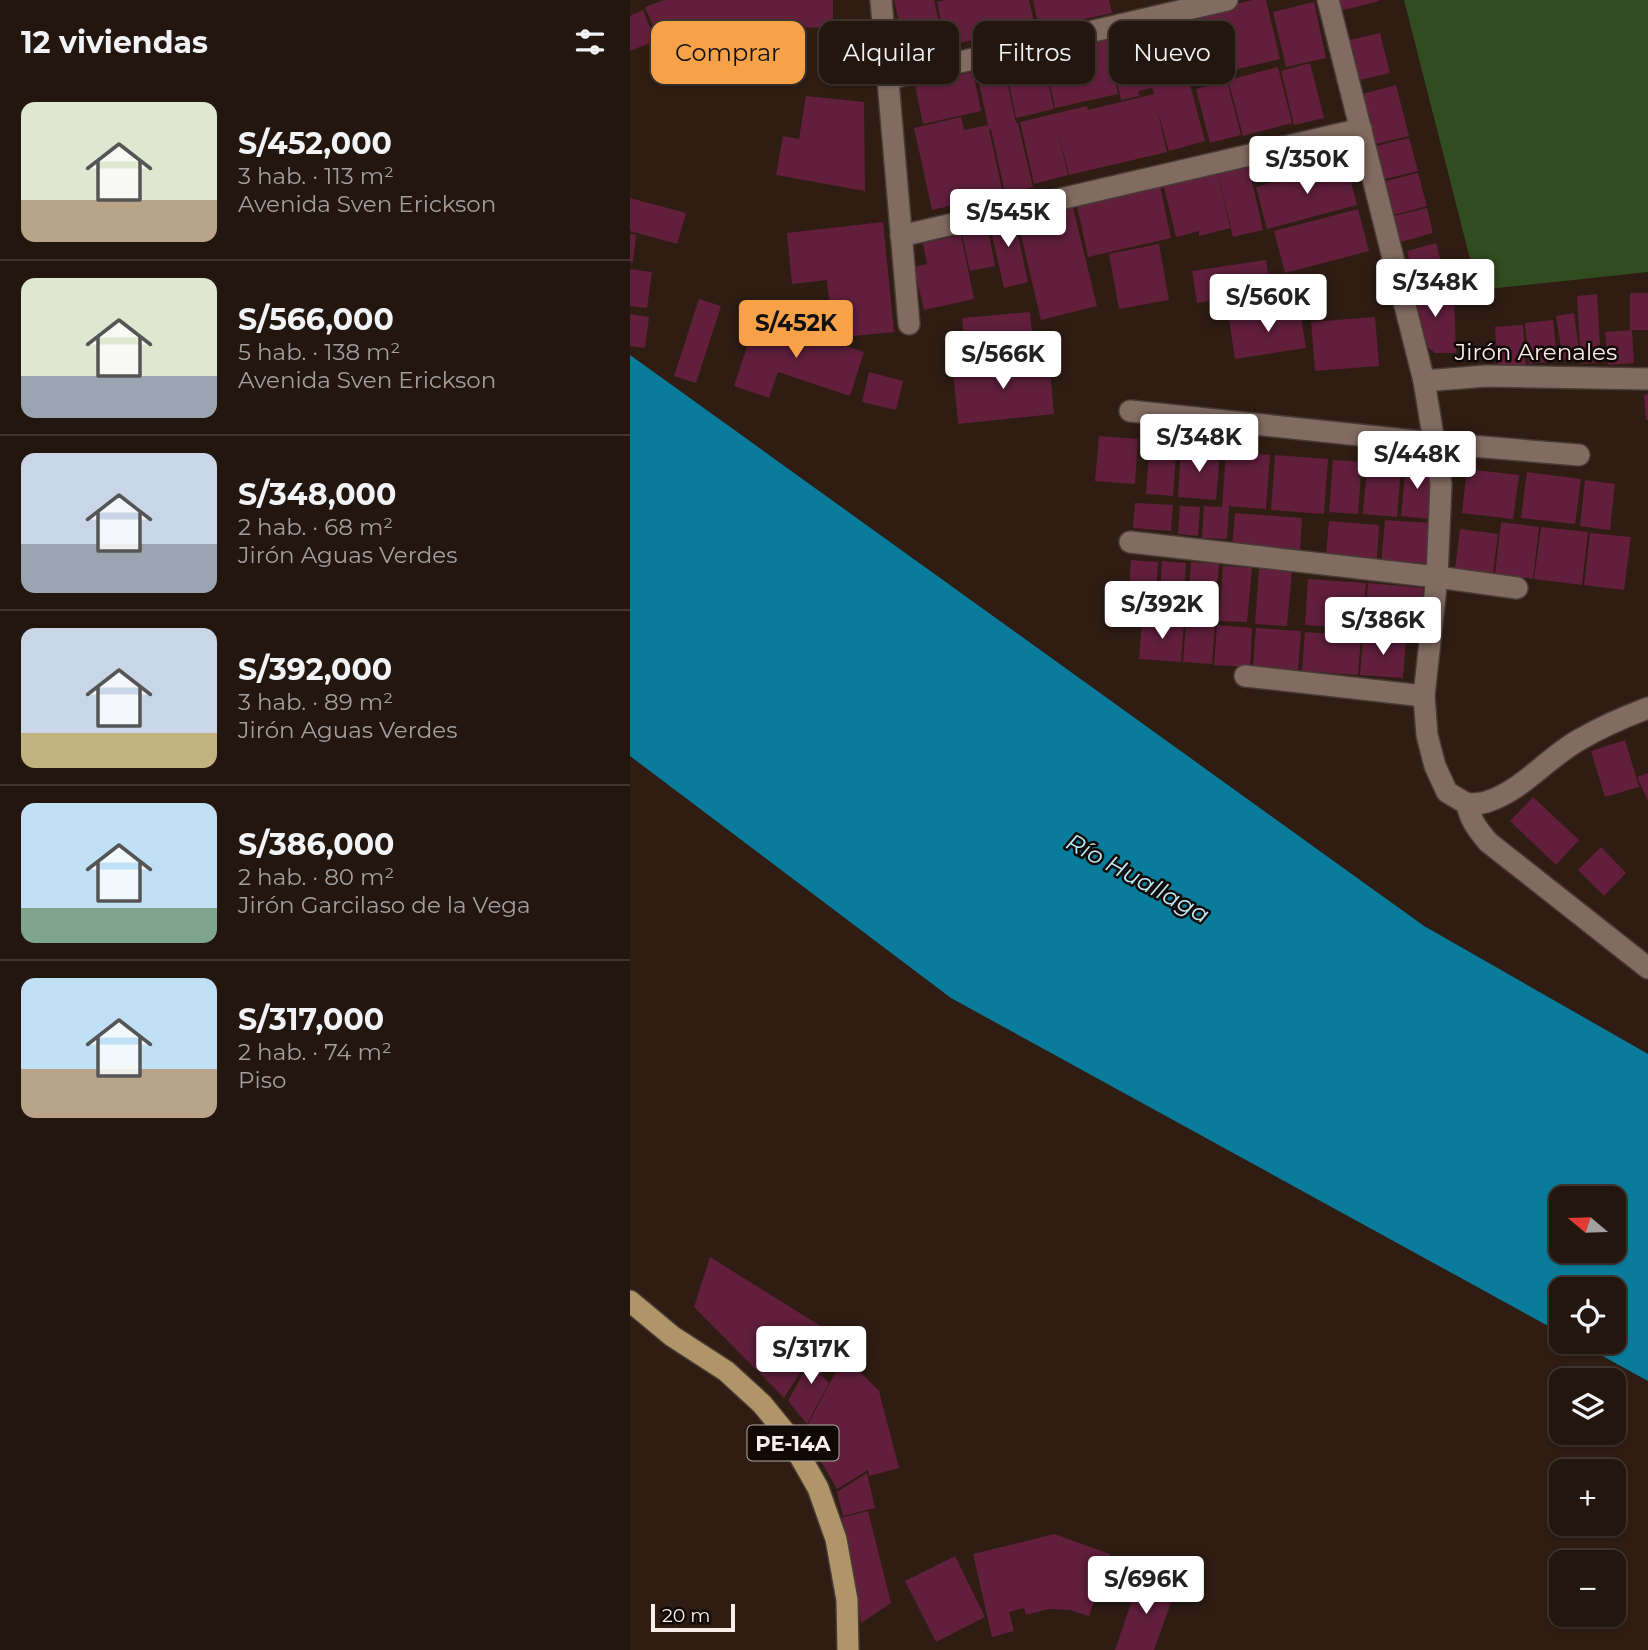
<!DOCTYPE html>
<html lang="es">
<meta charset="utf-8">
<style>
body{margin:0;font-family:Montserrat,sans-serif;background:#2b1f18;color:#f1f3f6;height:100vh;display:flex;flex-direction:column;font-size:26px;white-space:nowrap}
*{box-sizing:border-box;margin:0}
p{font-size:23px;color:#a39f9e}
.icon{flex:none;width:38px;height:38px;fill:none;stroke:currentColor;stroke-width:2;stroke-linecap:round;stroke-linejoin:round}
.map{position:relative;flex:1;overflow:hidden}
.sheet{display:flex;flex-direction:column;background:#23160f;width:630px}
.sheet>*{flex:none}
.top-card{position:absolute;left:21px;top:21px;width:665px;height:63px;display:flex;gap:14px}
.needle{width:46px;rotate:289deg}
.buttons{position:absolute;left:919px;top:1186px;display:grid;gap:14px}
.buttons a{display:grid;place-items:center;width:77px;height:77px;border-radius:14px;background:#23160f;box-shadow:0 2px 5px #0004,0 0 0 2px #40352f;font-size:35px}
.scale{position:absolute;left:21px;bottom:18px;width:84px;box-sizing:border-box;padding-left:7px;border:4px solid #fbeee8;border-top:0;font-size:19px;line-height:24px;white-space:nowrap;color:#fbeee8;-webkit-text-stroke:5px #110906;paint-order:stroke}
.price{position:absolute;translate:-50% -60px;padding:0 16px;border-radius:7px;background:#fff;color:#222;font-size:23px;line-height:46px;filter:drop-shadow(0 2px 4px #0008)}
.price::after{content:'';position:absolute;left:50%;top:42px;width:21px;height:16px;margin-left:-10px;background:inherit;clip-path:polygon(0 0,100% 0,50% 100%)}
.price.selected{background:#f7a248;color:#111}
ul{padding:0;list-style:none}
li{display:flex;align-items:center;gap:21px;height:175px;padding:0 21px}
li+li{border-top:2px solid #40352f}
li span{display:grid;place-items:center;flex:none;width:196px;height:140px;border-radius:14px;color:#555}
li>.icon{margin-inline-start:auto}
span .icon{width:84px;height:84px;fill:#fffc;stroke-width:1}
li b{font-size:30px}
h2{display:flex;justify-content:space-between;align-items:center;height:84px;padding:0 21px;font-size:30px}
.chip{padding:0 24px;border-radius:14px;background:#23160f;box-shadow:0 2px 5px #0004,0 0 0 2px #40352f;font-size:24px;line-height:63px}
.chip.selected{background:#f7a248;color:#111}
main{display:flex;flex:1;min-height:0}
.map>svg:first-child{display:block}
.green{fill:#314c1f}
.water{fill:#097c9b;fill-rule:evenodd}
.building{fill:#611f3c}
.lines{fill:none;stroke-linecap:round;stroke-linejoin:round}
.minor-casing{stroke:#483a35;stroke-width:24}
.major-casing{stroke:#483a35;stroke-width:24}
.minor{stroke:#826c62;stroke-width:21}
.major{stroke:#af9567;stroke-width:21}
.labels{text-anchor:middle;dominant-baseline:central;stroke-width:5;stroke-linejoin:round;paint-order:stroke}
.shield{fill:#110906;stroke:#b5a9a4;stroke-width:2}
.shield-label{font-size:21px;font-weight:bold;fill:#fbeee8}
.street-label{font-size:23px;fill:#fbeee8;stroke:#110906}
.water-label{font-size:24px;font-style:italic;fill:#bce9fa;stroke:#110906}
</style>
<main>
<section class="sheet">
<h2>12 viviendas<svg class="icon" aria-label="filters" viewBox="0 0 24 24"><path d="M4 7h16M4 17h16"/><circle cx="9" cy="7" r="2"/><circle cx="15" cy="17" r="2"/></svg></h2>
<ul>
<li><span style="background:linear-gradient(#dfe7d0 70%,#b9a48a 0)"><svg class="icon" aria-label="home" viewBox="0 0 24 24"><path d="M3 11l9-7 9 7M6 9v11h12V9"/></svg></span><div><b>S/452,000</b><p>3 hab. · 113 m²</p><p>Avenida Sven Erickson</p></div></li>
<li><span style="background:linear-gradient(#dfe7d0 70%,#9aa5b1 0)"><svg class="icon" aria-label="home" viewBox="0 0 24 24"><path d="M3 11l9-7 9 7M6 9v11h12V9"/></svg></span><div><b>S/566,000</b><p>5 hab. · 138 m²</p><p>Avenida Sven Erickson</p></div></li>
<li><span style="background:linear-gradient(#c9d6e8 65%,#9aa5b1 0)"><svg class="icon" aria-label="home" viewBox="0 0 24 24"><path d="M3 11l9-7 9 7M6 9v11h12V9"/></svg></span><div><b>S/348,000</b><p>2 hab. · 68 m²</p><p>Jirón Aguas Verdes</p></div></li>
<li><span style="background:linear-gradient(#c9d6e8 75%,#c2b280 0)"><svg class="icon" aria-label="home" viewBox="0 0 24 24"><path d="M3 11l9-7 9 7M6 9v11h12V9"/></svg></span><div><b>S/392,000</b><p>3 hab. · 89 m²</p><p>Jirón Aguas Verdes</p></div></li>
<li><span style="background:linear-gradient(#bfe0f5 75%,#7fa58c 0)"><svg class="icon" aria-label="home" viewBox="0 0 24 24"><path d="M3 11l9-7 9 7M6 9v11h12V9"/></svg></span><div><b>S/386,000</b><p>2 hab. · 80 m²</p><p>Jirón Garcilaso de la Vega</p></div></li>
<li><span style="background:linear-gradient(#bfe0f5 65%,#b9a48a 0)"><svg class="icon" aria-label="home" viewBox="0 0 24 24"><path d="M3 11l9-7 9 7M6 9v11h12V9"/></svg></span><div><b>S/317,000</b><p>2 hab. · 74 m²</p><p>Piso</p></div></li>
</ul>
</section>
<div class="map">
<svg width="1018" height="1650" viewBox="0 0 1018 1650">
<rect width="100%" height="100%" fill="#2f1d14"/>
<path class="green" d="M774 0H1018V272L848 290Z"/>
<path class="water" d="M0 355 794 926 1018 1054V1381L947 1342H984V1290H931V1333L321 998 0 756ZM931 1199H984V1251H931Z"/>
<g class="building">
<path d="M34 0H203V27L126 29 39 62 15 7Z"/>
<path d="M264 0H304L314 45 276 53Z"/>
<path d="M317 0H399L405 26 316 46 307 2Z"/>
<path d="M403 0H479L482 13 409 29Z"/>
<path d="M622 0H636L650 59 561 80 547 18Z"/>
<path d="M707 0H749V1L710 11Z"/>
<path d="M684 2 696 58 656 67 643 12Z"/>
<path d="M13 10 25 41 0 51V16Z"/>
<path d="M546 22 555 62 520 70 511 29Z"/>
<path d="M509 25 522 88 508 91 509 96 491 100 478 37Z"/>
<path d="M750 33 760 73 730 80 720 40Z"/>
<path d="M476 37 488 94 425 108 412 45Z"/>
<path d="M410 46 424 109 386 118 373 54Z"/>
<path d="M680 63 694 118 664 125 651 71Z"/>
<path d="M374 67 386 123H388L403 187 375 193 361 129H359L373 194 302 210 284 128 331 117 334 130 358 125 347 73Z"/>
<path d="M648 67 662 123 613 136 598 80Z"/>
<path d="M343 72 351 111 293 124 285 85Z"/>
<path d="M558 77 575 141 539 151 527 109 537 152 439 175 428 132 438 175 404 184 390 122 457 106 458 110 524 94 522 86Z"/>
<path d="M597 81 611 135 580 143 566 89Z"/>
<path d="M766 85 779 136 742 145 729 95Z"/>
<path d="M176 96 234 102 235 191 146 175 153 136 169 139Z"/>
<path d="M779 138 788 171 751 180 742 147Z"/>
<path d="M614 146 633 230 603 237 584 157 600 228 569 236V231L546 237 533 183 548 180 544 164Z"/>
<path d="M716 163 727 205 637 229 626 187Z"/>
<path d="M788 173 797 206 760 216 752 182Z"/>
<path d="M530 186 541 238 458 257 447 205Z"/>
<path d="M0 198 56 213 47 244 0 231Z"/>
<path d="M442 204 467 306 411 320 384 206Z"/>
<path d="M797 208 803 233 767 243 760 217Z"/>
<path d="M728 209 739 251 655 273 644 231Z"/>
<path d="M383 211 398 282 374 288 358 217Z"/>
<path d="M253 222 264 332 203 338 197 280 162 284 157 233Z"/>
<path d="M358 229 365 266 340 271 332 234Z"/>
<path d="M0 234 6 235 3 262H0Z"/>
<path d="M331 235 344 299 294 310 284 267 297 264 293 243Z"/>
<path d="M806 243 815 277 785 284 777 251Z"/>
<path d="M529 244 539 300 489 309 479 254Z"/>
<path d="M636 260 640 291 567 303 562 271Z"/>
<path d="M0 269 22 272 17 308 0 306Z"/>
<path d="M778 286 824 295 826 353H805L789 340Z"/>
<rect x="1000" y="293" width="18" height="37"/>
<path d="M967 294 971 362 951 364 947 296Z"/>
<path d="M69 299 91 306 66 383 44 376Z"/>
<path d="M670 309 676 348 605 359 599 320Z"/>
<path d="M400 312 404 355 336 362 332 318Z"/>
<path d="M944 313 950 357 933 360 926 316Z"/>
<path d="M0 314 19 317 15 348 0 346Z"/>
<path d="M127 317 234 352 220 396 148 372 139 398 104 386Z"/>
<path d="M745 317 749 366 685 371 681 322Z"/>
<path d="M923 320 927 361 899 364 895 323Z"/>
<path d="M893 325 896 367 868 369 865 327Z"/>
<path d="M1002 330 1004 363 978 365 975 332Z"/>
<path d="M419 359 424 414 328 424 323 368Z"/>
<path d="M239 372 273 381 266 410 232 402Z"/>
<path d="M1018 394V420H1016L1014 395Z"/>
<path d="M469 436 508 439 505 484 465 481Z"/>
<path d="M520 442 547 443 543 496 516 494Z"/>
<path d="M551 448 590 451 586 500 548 497Z"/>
<path d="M596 452 640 455 636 509 599 506 597 539 572 538 574 506 592 507Z"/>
<path d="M645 455 698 459 694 514 641 510Z"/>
<path d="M703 460 732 462 728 514 699 512Z"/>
<path d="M776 464 803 466 799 519 771 516Z"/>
<path d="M737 465 771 468 767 517 733 514Z"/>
<path d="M837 469 889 475 883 519 832 513Z"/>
<path d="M897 472 951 479 945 524 891 518Z"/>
<path d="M955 480 985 484 980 530 950 526Z"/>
<path d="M505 503 543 505 541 531 503 528Z"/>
<path d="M550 506 570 507 568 536 548 534Z"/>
<path d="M605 513 672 518 670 550 602 545Z"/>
<path d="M755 520 801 523 797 569 751 565Z"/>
<path d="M699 521 749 525 747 559 696 555Z"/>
<path d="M871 522 909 527 903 579 865 574Z"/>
<path d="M911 527 958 532 952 585 904 579Z"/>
<path d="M830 529 868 534 863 574 825 569Z"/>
<path d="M960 533 1001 537 994 590 954 585Z"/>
<path d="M501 560 528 562 525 608 498 606Z"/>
<path d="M532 561 556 563 553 612 529 610Z"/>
<path d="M561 562 589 564 584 617 557 616Z"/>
<path d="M593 566 622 568 617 622 589 621Z"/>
<path d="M629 569 662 571 657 626 625 624Z"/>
<path d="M678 579 736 583 732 629 675 625Z"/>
<path d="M738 583 793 588 790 633 735 629Z"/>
<path d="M512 620 554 623 551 662 509 659Z"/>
<path d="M556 623 585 625 582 664 553 662Z"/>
<path d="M587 625 622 628 620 667 584 665Z"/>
<path d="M626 628 671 631 668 670 623 667Z"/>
<path d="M675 632 731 636 728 675 672 671Z"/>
<path d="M733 636 776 639 773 678 730 675Z"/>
<path d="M995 740 1009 787 975 797 961 751Z"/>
<path d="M1018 773V801L1007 777Z"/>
<path d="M903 797 949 840 926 865 880 821Z"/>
<path d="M971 847 996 873 974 896 948 870Z"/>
<path d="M80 1257 197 1330 154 1398 64 1307Z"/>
<path d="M188 1347 202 1354 191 1375 199 1383 177 1424 158 1401Z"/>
<path d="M214 1356 249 1391 269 1468 239 1476 238 1470 207 1489 174 1432Z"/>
<path d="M237 1473 245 1508 213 1516 207 1492Z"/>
<path d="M238 1511 261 1603 231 1623 206 1519Z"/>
<path d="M424 1534 480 1554 459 1616 440 1610 419 1609 396 1615 394 1608 379 1612 384 1631 362 1637 343 1554Z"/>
<path d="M325 1556 355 1617 306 1642 275 1581Z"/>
<path d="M510 1577 546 1589 524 1650H485Z"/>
</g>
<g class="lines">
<g class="minor-casing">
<g id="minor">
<path d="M251 0 279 324"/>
<path d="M698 0 794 381 811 484 807 577 794 696 797 735 805 766 817 792 837 804"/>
<path d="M257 79 597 0"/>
<path d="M271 236 731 129"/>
<path d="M794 381 856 376 1018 379"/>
<path d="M500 411 805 443 949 455"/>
<path d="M500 542 807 577 887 588"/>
<path d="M615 676 794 696"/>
<path d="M837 804C840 820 848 830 858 842L1018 968"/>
<path d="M837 804C845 804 852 804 859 801 894 789 917 758 949 740 971 727 994 717 1018 708"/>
</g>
</g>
<g class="major-casing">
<path id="major" d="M0 1301 42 1336 96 1371 132 1404 159 1437 188 1488 206 1539 217 1600 218 1650"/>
</g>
<use href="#minor" class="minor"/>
<use href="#major" class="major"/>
</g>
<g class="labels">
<rect class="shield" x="117.5" y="1425.5" width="91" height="35" rx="5"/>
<g class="shield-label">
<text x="163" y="1443">PE-14A</text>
</g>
<g class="street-label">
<text x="906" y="352">Jirón Arenales</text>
</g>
<g class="water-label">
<text transform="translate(508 878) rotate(29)">Río Huallaga</text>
</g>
</g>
</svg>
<div class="buttons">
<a><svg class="needle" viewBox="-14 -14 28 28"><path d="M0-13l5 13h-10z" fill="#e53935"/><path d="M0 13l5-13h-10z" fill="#a39f9e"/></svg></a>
<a><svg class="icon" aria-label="locate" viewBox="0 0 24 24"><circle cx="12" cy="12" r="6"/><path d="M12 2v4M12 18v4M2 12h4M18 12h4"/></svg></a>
<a><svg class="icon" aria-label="layers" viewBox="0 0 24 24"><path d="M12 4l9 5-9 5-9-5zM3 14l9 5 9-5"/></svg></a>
<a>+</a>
<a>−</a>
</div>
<div class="scale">20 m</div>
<b class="price" style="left:677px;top:196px">S/350K</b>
<b class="price" style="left:378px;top:249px">S/545K</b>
<b class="price" style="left:805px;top:319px">S/348K</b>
<b class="price" style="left:638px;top:334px">S/560K</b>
<b class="price selected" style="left:166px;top:360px">S/452K</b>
<b class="price" style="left:373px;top:391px">S/566K</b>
<b class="price" style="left:569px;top:474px">S/348K</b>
<b class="price" style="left:787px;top:491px">S/448K</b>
<b class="price" style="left:532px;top:641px">S/392K</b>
<b class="price" style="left:753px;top:657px">S/386K</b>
<b class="price" style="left:181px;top:1386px">S/317K</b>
<b class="price" style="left:516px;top:1616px">S/696K</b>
<div class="top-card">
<a class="chip selected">Comprar</a>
<a class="chip">Alquilar</a>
<a class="chip">Filtros</a>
<a class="chip">Nuevo</a>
</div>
</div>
</main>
